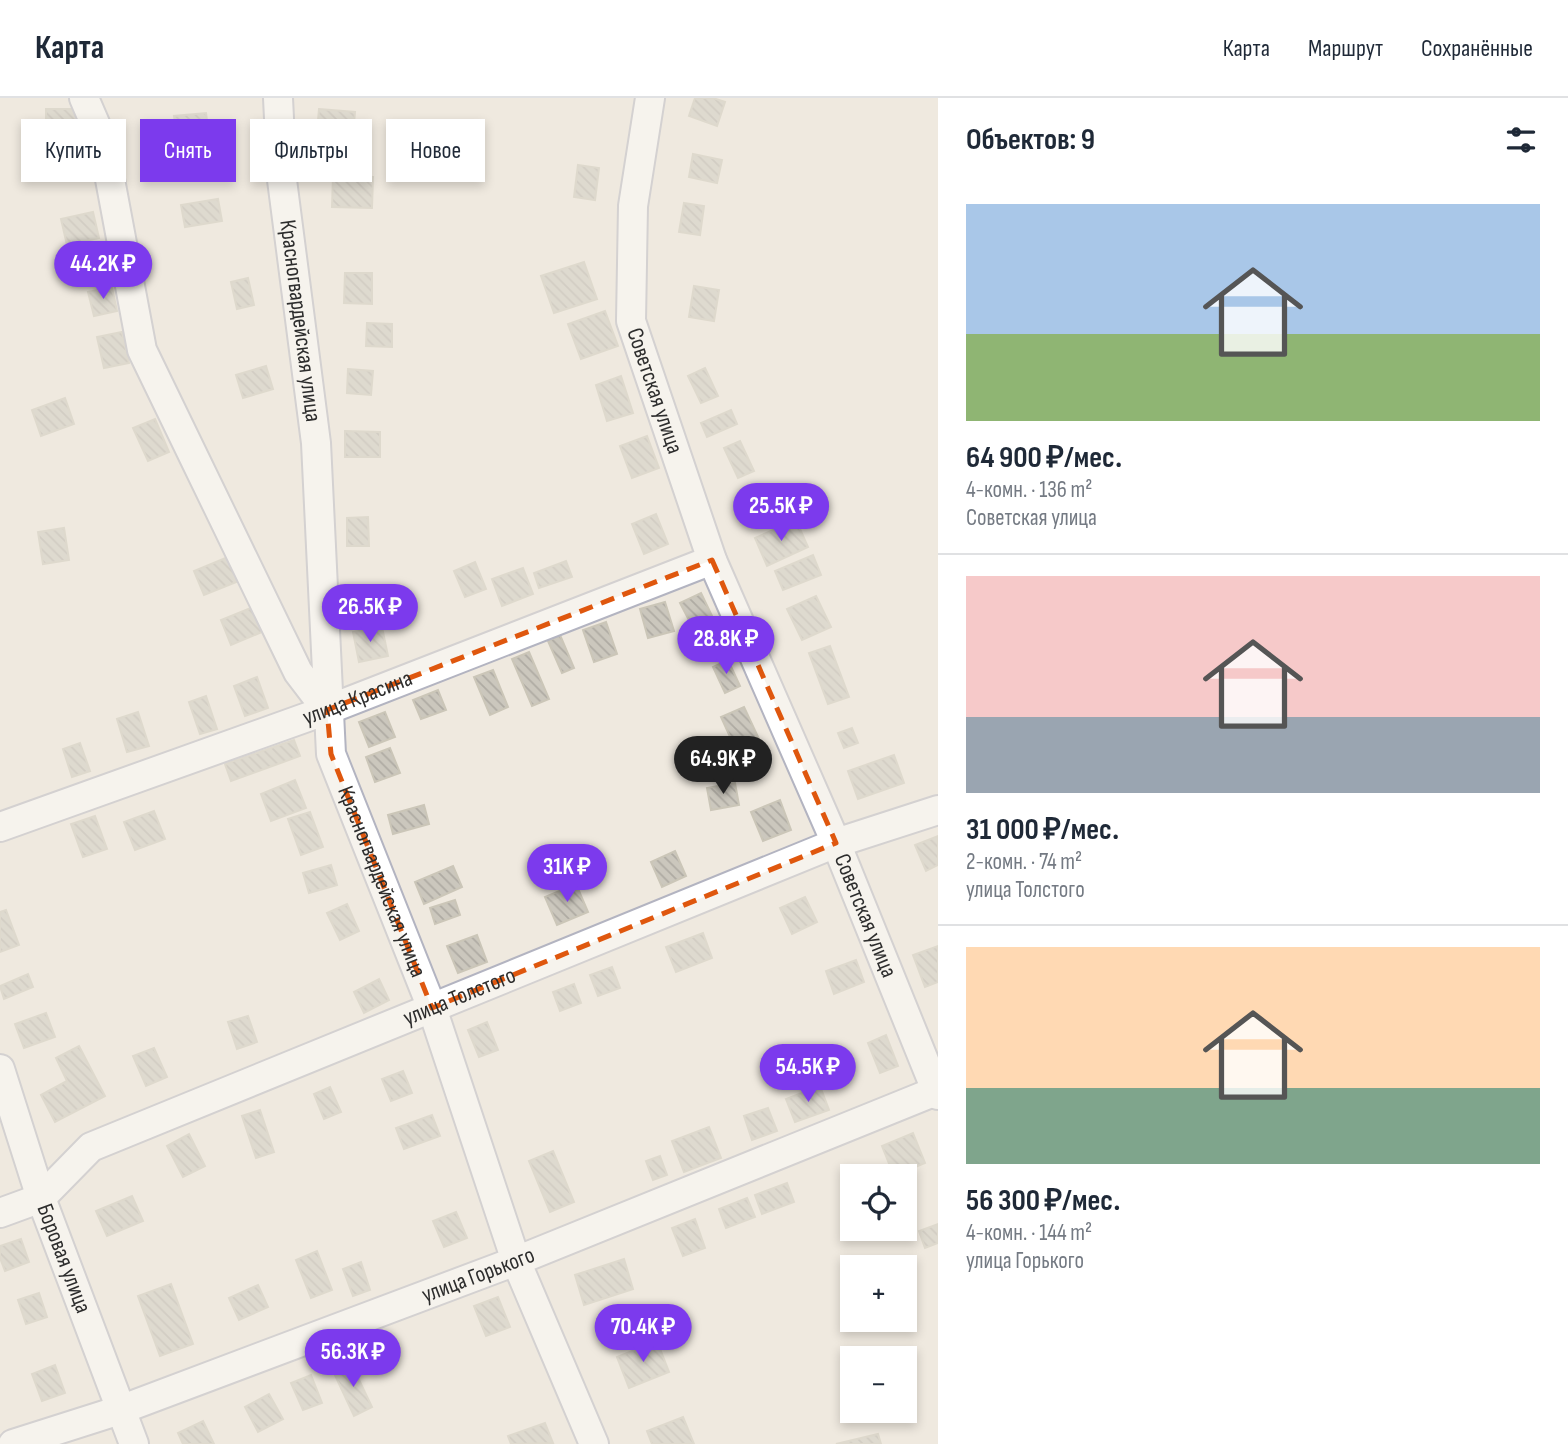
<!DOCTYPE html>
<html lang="ru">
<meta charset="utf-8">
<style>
body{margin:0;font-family:"Sofia Sans Condensed",sans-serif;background:#f6f6f7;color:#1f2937;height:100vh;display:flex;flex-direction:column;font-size:26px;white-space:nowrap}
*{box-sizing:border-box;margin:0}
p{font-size:23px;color:#747a83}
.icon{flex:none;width:38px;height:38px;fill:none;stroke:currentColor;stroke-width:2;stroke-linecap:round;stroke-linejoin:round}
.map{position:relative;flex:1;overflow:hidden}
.side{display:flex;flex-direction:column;background:#fff;width:630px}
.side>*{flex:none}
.guide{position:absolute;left:21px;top:21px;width:665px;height:63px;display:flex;gap:14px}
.tools{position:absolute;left:840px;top:1066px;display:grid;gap:14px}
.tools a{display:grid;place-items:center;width:77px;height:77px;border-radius:0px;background:#fff;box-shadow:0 4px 10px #0003;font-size:35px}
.price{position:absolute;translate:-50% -60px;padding:0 16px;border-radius:24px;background:#7c3aed;color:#fff;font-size:23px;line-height:46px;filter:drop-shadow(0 2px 4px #0008)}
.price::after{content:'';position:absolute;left:50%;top:42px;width:21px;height:16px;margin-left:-10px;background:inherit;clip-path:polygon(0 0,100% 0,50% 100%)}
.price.current{background:#222;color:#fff}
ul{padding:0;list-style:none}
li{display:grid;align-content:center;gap:14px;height:371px;padding:0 28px}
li+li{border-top:2px solid #e0e1e3}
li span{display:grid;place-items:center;height:217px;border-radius:0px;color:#555}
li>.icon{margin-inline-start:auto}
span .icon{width:126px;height:126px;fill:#fffc;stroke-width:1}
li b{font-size:30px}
h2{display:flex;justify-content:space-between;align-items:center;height:84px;padding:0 28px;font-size:30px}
.tag{padding:0 24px;border-radius:0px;background:#fff;box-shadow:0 4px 10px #0003;font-size:24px;line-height:63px}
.tag.current{background:#7c3aed;color:#fff}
header{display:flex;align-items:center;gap:42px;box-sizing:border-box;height:98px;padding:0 35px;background:#fff;border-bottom:2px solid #e0e1e3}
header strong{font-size:33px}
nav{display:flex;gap:38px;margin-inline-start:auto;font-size:24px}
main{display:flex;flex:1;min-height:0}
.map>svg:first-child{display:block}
.building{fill:url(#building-back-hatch);stroke:#cbc6b8;stroke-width:2}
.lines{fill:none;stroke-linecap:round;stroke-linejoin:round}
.minor-casing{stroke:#b3b4c1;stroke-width:32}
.minor{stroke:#fff;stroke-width:28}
.marked{fill:none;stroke:#df570e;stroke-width:5;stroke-dasharray:14 9;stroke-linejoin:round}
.labels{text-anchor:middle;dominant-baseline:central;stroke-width:6;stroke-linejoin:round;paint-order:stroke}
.street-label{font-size:23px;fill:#2d2d2d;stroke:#fff}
</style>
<header>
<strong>Карта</strong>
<nav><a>Карта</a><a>Маршрут</a><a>Сохранённые</a></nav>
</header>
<main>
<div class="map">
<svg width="938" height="1346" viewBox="0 0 938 1346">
<defs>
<pattern id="building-back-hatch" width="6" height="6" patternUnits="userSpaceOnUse" patternTransform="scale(1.75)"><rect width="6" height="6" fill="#cbc7bd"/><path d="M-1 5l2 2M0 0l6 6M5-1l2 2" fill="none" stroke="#afaba3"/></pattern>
</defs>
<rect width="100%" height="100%" fill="#efe9df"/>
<g class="building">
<path d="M695 0H713L725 4 717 28 689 18Z"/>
<path d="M46 11H80V31L46 32Z"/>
<path d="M319 11 355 14 353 37 317 34Z"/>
<path d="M206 15 209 38 177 41 174 18Z"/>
<path d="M693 56 722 62 717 85 689 79Z"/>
<path d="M578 67 599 70 595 102 574 99Z"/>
<path d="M333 78 373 79 372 110 332 109Z"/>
<path d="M218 101 222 123 185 129 181 107Z"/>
<path d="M684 105 704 108 700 137 679 134Z"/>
<path d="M93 114 99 140 67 147 61 121Z"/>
<path d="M584 164 597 201 554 215 541 178Z"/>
<path d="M345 175H372V206L344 205Z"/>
<path d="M248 180 254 207 237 211 231 184Z"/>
<path d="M694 188 719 192 714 223 689 219Z"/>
<path d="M112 189 117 213 94 218 88 194Z"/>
<path d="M605 213 618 248 581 261 568 226Z"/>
<path d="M367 225 392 226V249L366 248Z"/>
<path d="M122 234 129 265 104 270 97 239Z"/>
<path d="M266 268 273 291 243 300 236 277Z"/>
<path d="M705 270 718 298 701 305 688 278Z"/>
<path d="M348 271 373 273 371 297 347 295Z"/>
<path d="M621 278 633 315 607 323 596 287Z"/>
<path d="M65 300 74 326 41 338 32 312Z"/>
<path d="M731 312 737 326 707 339 701 325Z"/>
<path d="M155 321 169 354 148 363 133 330Z"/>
<path d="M345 333 380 334V359H345Z"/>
<path d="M647 338 659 370 632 380 620 348Z"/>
<path d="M740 343 754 373 738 380 724 350Z"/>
<path d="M656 416 668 446 644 456 632 426Z"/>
<path d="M368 419 369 448H347V420Z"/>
<path d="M796 422 808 449 767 468 755 440Z"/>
<path d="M64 430 69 462 43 466 38 434Z"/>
<path d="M235 456 244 481 204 497 194 473Z"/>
<path d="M813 457 821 477 783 492 775 473Z"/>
<path d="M566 463 572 479 539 490 534 475Z"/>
<path d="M475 464 486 491 465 499 454 473Z"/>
<path d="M523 470 533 496 502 508 492 481Z"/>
<path d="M393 490 394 512 352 514 351 491Z"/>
<path d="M701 495 714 522 694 532 680 505Z"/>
<path d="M816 498 831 529 802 542 787 511Z"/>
<path d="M665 504 674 533 648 540 640 511Z"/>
<path d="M253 509 262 534 231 547 221 522Z"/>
<path d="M606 524 617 556 594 564 583 532Z"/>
<path d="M382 529 388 558 359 564 353 534Z"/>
<path d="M560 537 574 570 562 575 548 543Z"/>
<path d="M830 548 849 599 828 606 809 555Z"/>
<path d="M529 554 549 601 532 608 512 561Z"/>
<path d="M728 562 740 588 725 595 713 569Z"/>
<path d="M493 572 508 609 490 617 474 579Z"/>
<path d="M257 579 268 610 245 618 234 588Z"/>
<path d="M438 592 446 612 421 621 413 602Z"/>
<path d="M206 598 217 631 200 636 189 604Z"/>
<path d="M744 609 759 641 736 652 721 619Z"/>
<path d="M138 614 149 648 127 654 117 621Z"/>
<path d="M385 614 395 639 369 649 359 624Z"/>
<path d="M852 630 858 645 844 650 838 635Z"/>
<path d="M294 642 300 658 231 683 225 666Z"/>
<path d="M80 645 90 673 72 679 63 651Z"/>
<path d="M390 650 400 675 375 684 366 659Z"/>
<path d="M894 657 904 685 858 701 848 673Z"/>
<path d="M295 682 306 710 271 723 261 696Z"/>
<path d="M735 685 739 707 711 712 707 690Z"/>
<path d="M780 702 791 732 763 743 751 714Z"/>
<path d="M424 707 429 726 393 736 388 717Z"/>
<path d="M154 713 165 741 135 752 124 724Z"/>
<path d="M310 714 323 749 301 757 288 721Z"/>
<path d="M95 718 107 751 83 759 71 726Z"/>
<path d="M938 738V767L926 773 915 747Z"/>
<path d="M675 753 686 778 662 789 651 764Z"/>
<path d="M331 767 337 787 309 795 303 775Z"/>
<path d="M453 768 462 789 424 806 415 784Z"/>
<path d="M576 786 588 814 557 827 545 799Z"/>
<path d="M805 799 817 824 792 836 780 810Z"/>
<path d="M455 802 460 817 435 826 430 810Z"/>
<path d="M347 806 359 833 340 842 327 815Z"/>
<path d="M6 812 19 847 0 854V814Z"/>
<path d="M703 835 712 860 676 874 666 849Z"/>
<path d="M477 837 487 864 458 875 447 848Z"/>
<path d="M938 848V884L925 889 913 857Z"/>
<path d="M856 862 864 884 834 896 826 873Z"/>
<path d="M612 869 620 890 598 898 590 877Z"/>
<path d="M28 876 33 889 4 901 0 888Z"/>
<path d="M379 881 389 902 364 915 354 894Z"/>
<path d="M574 886 581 905 560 913 553 894Z"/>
<path d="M46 915 55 939 24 950 15 926Z"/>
<path d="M248 918 257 944 237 951 228 924Z"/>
<path d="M487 924 498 952 479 959 468 932Z"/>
<path d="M886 937 898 968 880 975 868 945Z"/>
<path d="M79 948 105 998 55 1024 41 997 67 983 56 960Z"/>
<path d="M154 950 167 979 146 988 133 958Z"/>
<path d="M403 973 412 995 391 1003 382 981Z"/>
<path d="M820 988 829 1012 795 1024 786 1001Z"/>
<path d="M330 989 341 1014 324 1021 314 996Z"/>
<path d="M768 1010 777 1033 752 1042 744 1018Z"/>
<path d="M260 1012 274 1054 256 1060 242 1018Z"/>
<path d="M432 1017 440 1038 404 1051 396 1030Z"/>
<path d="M709 1029 721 1060 684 1074 672 1043Z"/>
<path d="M913 1035 925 1065 894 1078 882 1048Z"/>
<path d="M189 1036 205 1068 183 1079 167 1048Z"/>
<path d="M553 1053 574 1104 550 1114 529 1063Z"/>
<path d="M660 1058 667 1077 653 1082 646 1063Z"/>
<path d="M787 1085 794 1104 762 1116 755 1097Z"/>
<path d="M132 1098 143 1123 107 1138 96 1113Z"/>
<path d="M747 1100 755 1119 726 1130 719 1111Z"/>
<path d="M456 1114 467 1140 444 1149 433 1123Z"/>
<path d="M695 1121 705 1150 683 1158 672 1130Z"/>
<path d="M938 1126V1145L925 1150 919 1133Z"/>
<path d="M21 1141 29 1164 5 1173 0 1160V1148Z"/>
<path d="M317 1153 332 1192 311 1200 296 1162Z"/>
<path d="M624 1161 633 1191 584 1207 575 1177Z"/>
<path d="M361 1164 370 1192 353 1198 343 1171Z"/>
<path d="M171 1186 193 1246 160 1258 138 1198Z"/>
<path d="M258 1187 268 1209 239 1222 229 1200Z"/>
<path d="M39 1195 47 1219 26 1226 18 1202Z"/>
<path d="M498 1199 510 1229 486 1238 474 1208Z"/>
<path d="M657 1243 669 1274 629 1290 617 1259Z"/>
<path d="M351 1265 372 1309 354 1318 333 1273Z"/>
<path d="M55 1267 65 1295 42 1303 32 1276Z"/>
<path d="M311 1277 322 1305 303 1312 291 1285Z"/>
<path d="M269 1296 283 1321 258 1334 245 1309Z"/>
<path d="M683 1319 694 1346H652L647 1333Z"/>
<path d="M203 1323 214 1346H183L178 1335Z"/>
<path d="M545 1325 553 1345 511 1346 508 1338Z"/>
<path d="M878 1336 881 1346H836Z"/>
</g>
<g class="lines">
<g class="minor-casing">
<g id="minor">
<path d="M84 0 103 44 142 252 298 574 327 612"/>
<path id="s1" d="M278 0 282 82 316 345 331 656 432 910 516 1163 594 1346"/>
<path id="s2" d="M650 0 633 108 631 223 712 462 836 745 938 997"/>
<path id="s3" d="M0 729 327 612 712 462"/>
<path id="s4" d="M0 971 41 1100 134 1346"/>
<path id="s5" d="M0 1115 41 1100 91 1049 836 745 938 712"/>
<path id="s6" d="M13 1346 120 1312 516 1163 936 993"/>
</g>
</g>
<use href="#minor" class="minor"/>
</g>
<path d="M0 0H938V1346H0ZM712 462 836 745 432 910 331 656 327 612Z" fill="#efe9df" fill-opacity=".55" fill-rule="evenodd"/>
<path class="marked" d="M712 462 836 745 432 910 331 656 327 612Z"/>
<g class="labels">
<g class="street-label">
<text stroke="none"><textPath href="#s1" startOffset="224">Красногвардейская улица</textPath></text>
<text stroke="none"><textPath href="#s2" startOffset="298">Советская улица</textPath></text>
<text stroke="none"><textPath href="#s3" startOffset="380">улица Красина</textPath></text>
<text stroke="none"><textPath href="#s1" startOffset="796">Красногвардейская улица</textPath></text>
<text stroke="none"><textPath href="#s2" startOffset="864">Советская улица</textPath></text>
<text stroke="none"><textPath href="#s5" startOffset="513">улица Толстого</textPath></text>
<text stroke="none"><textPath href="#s4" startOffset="200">Боровая улица</textPath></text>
<text stroke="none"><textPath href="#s6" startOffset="495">улица Горького</textPath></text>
</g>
</g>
</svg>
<div class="tools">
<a><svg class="icon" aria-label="locate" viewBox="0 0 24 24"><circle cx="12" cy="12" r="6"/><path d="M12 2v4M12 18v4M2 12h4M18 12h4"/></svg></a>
<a>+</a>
<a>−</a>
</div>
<b class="price" style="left:103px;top:203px">44.2K ₽</b>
<b class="price" style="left:781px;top:445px">25.5K ₽</b>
<b class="price" style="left:370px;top:546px">26.5K ₽</b>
<b class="price" style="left:726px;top:578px">28.8K ₽</b>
<b class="price current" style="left:723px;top:698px">64.9K ₽</b>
<b class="price" style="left:567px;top:806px">31K ₽</b>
<b class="price" style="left:808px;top:1006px">54.5K ₽</b>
<b class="price" style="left:643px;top:1266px">70.4K ₽</b>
<b class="price" style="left:353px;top:1291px">56.3K ₽</b>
<div class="guide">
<a class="tag">Купить</a>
<a class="tag current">Снять</a>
<a class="tag">Фильтры</a>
<a class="tag">Новое</a>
</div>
</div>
<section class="side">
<h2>Объектов: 9<svg class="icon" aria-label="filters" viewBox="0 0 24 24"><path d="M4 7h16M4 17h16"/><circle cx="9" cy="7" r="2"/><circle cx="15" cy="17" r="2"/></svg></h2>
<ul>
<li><span style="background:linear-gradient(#a9c7e8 60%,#8fb573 0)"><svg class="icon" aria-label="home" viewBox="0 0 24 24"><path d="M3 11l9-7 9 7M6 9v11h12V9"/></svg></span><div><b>64 900 ₽/мес.</b><p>4-комн. · 136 m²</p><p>Советская улица</p></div></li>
<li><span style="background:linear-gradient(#f6c9c9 65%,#9aa5b1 0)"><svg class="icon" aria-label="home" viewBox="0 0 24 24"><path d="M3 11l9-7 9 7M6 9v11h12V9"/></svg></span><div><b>31 000 ₽/мес.</b><p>2-комн. · 74 m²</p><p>улица Толстого</p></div></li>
<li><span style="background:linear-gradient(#ffd9b3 65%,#7fa58c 0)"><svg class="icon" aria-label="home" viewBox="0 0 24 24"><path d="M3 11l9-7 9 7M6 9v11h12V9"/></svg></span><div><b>56 300 ₽/мес.</b><p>4-комн. · 144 m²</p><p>улица Горького</p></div></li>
</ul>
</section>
</main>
